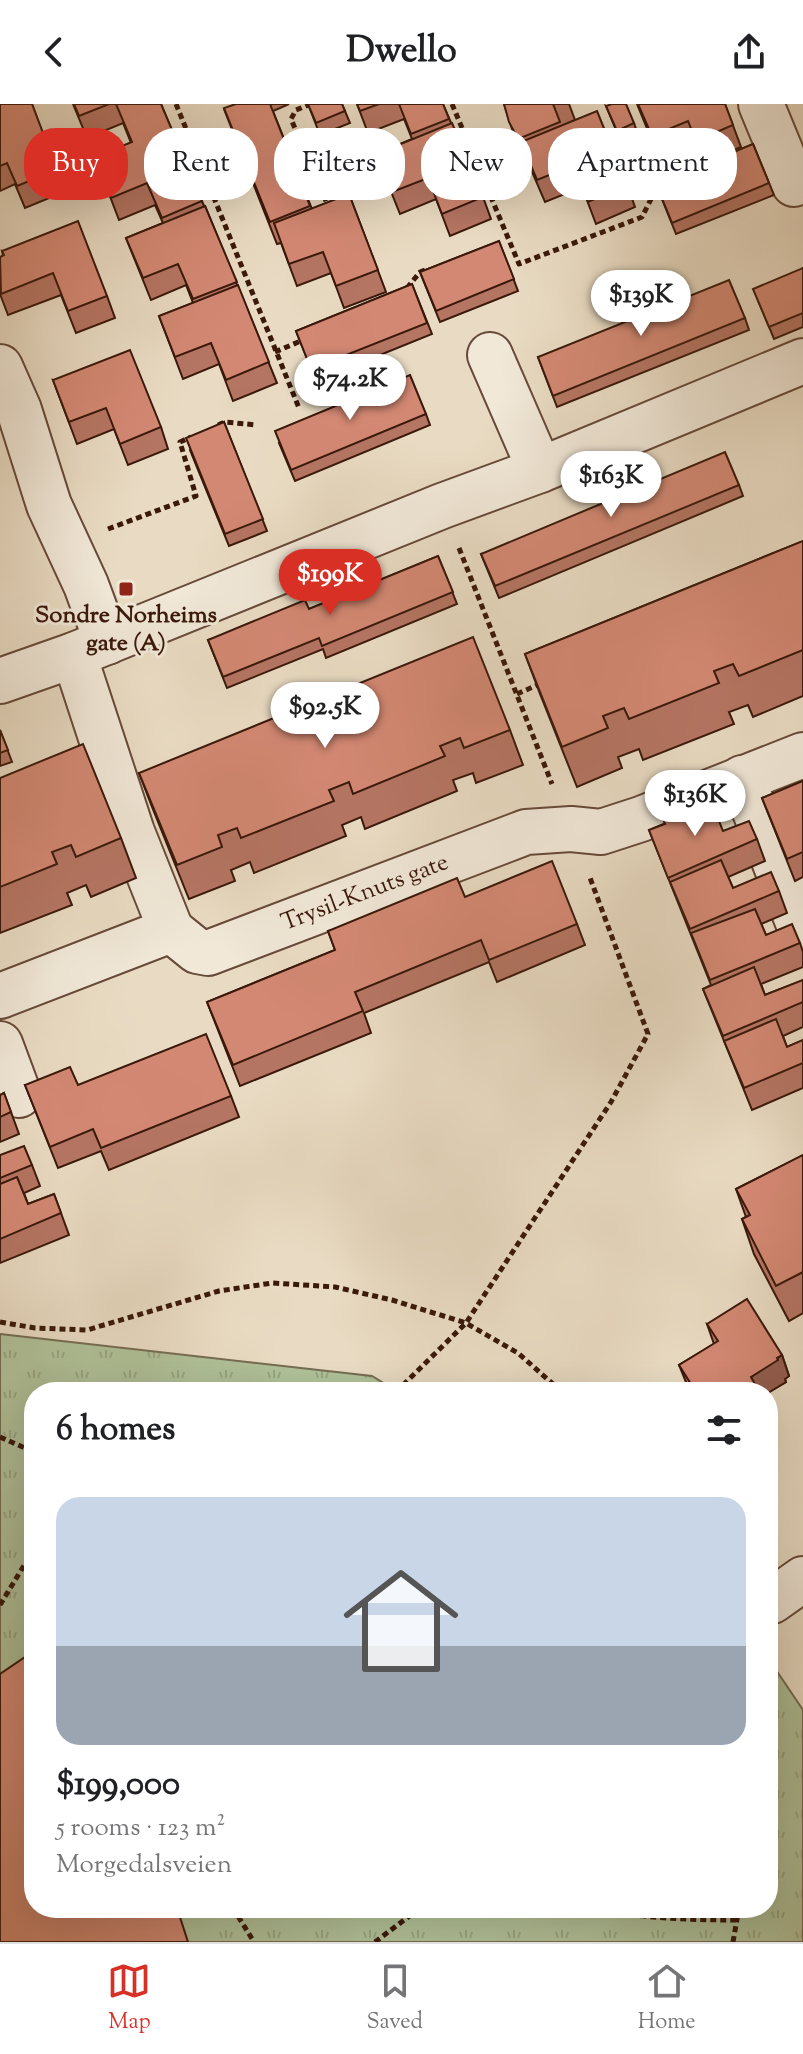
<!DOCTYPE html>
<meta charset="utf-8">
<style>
body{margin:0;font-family:"Sorts Mill Goudy",serif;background:#f6f6f6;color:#202124;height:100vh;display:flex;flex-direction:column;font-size:30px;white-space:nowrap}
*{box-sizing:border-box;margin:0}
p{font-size:26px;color:#757577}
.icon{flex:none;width:44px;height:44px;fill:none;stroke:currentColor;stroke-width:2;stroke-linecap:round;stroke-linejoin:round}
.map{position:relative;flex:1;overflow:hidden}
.sheet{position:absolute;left:24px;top:1278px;width:754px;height:536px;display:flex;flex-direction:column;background:#fff;border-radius:32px;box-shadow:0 8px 32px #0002}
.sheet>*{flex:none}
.guide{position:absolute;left:24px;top:24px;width:756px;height:72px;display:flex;gap:16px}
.price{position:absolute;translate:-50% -68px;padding:0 18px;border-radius:28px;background:#fff;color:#222;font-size:26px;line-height:52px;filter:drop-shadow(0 2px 4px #0008)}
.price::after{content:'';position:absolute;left:50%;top:48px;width:24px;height:18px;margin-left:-12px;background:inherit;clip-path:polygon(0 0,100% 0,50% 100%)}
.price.active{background:#d93025;color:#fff}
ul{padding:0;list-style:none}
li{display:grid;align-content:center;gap:16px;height:424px;padding:0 32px}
li span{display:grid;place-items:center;height:248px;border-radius:24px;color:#555}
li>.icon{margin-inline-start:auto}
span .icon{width:144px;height:144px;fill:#fffc;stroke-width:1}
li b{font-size:34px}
h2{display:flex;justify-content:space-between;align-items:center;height:96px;padding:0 32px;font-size:34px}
.pill{padding:0 28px;border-radius:32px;background:#fff;box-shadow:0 8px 32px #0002;font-size:28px;line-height:72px}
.pill.active{background:#d93025;color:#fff}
header{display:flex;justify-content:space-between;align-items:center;height:104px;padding:0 32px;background:#fff;font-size:36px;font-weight:700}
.dock{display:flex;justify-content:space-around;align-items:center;height:112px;border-top:2px solid #e0e0e0;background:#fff;font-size:22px;color:#757577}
.dock a{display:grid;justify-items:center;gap:4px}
.dock .active{color:#d93025}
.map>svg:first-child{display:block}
.grass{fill:url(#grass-tufts);stroke:#756c52;stroke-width:2}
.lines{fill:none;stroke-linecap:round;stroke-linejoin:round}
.minor-casing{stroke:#664938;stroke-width:48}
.path{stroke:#3a180a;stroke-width:5;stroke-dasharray:6 4;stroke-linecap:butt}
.minor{stroke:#f1e8d8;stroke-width:44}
.wall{fill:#b57563;stroke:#3a180a;stroke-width:2}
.shaded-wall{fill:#945f50;stroke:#3a180a;stroke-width:2}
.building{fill:#d38873;stroke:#3a180a;stroke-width:2}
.poi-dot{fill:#8f2418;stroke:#f1e8d8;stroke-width:3}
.labels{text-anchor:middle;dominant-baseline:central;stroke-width:6;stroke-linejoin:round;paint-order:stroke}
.poi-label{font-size:24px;font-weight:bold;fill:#3a180a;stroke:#f1e8d8}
.street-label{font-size:24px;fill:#3a180a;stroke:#f1e8d8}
</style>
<header><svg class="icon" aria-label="back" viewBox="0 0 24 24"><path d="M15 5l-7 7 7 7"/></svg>Dwello<svg class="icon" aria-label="share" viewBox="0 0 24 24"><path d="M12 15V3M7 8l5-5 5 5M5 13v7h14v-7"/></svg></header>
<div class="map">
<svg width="803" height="1838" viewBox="0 0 803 1838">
<defs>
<pattern id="grass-tufts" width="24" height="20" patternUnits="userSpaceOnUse" patternTransform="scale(2)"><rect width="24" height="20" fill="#b0c199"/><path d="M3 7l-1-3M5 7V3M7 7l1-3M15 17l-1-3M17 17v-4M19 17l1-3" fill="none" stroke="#98a582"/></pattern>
</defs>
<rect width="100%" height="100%" fill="#e9dbc3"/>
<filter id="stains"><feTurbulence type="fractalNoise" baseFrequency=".0025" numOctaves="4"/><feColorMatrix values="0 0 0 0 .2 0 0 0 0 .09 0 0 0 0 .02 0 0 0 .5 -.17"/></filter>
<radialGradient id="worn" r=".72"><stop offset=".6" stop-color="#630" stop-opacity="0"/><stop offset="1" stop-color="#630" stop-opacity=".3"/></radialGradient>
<path class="grass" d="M0 1230 372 1272 398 1288H34V1804H768V1554L803 1606V1838H0Z"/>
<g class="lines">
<g class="minor-casing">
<g id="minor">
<path d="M761 0 794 80"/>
<path d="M490 251 540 366"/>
<path d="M0 263 19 306 49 401 86 481 107 538"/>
<path d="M74 551 132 728 171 826"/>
<path d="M0 577 74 551 442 402 540 366 803 257"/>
<path d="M742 674 803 831"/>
<path id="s1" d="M0 892 171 826 197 847 208 849 526 728 571 725 601 728 641 715 803 651"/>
<path d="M0 940 19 991"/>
<path d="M772 1497 803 1475"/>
</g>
</g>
<g class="path">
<path d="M176 0 299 304"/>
<path d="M311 0 296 6 291 15 329 104"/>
<path d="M452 0 519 160 642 113 656 85 662 83"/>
<path d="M407 184 420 168 425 166"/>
<path d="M275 248 303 236"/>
<path d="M218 321 225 318 257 321"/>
<path d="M108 425 196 392 180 338 191 333"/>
<path d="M459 444 552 680"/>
<path d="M517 590 542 579"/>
<path d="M0 1218 35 1224 87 1226 219 1187 272 1179 335 1183 392 1196 466 1219 518 1249 562 1288"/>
<path d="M396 1288 466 1219 611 998 648 930 589 771"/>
<path d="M0 1333 34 1348"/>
<path d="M0 1501 34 1445"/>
<path d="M768 1601 771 1542"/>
<path d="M233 1804 254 1838"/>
<path d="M591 1804C639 1814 688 1816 737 1816"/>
<path d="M375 1838 420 1804"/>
<path d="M733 1838 739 1804"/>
</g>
<use href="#minor" class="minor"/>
</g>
<g class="wall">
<path d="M0 0H32L64 88 25 104 15 80 0 87Z"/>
<path d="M73 0H161L204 102H205L277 279 233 297 219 260 183 275 159 212 193 199 186 181 151 196 126 134 163 119 155 101 119 116 95 53 131 39 123 19 87 34Z"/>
<path d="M236 0H289L273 7 312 105 349 90 386 188 344 204 331 169 297 182 281 139 277 140 224 5Z"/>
<path d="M308 0H342L350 19 320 31Z"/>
<path d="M357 0H443L483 93 491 115 450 132 436 95 400 110 376 50 412 35 404 15 368 29Z"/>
<path d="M504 0H569L575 16 562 22 627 81 635 103 596 120 582 83 545 98 527 56H526L517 40Z"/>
<path d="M637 0H725L741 43 703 58 696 39 659 54Z"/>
<path d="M606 2 634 19 638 31 621 38Z"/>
<path d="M753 40 774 91 676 130 656 80Z"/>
<path d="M499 137 518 187 440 218 420 168Z"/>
<path d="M2 147 107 192 115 214 76 229 61 191 8 211 0 190V153L3 152Z"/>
<path d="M803 164V223L774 235 758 196Z"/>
<path d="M412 180 432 230 316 277 296 227Z"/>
<path d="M745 214 749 226 557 303 538 253Z"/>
<path d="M53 276 161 323 168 345 128 361 114 325 77 340Z"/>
<path d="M426 310 430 321 295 377 279 339Z"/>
<path d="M224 318 267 427 229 442 190 346Z"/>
<path d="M739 381 743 392 499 494 481 450Z"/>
<path d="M803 437V592L753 613 748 601 729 608 734 620 643 656 639 645 618 653 622 664 577 683 540 590 525 550Z"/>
<path d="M438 452 457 500 326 554 323 545 227 584 208 536 309 505Z"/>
<path d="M0 626 12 658 0 662Z"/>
<path d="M510 626 523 661 476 679 473 669 453 676 457 687 365 725 361 713 342 721 346 732 254 769 250 758 231 766 235 777 189 795 152 703 139 669Z"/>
<path d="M0 674 121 734 136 774 91 793 86 781 67 789 72 801 0 829Z"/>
<path d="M803 677V773L795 777 762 694Z"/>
<path d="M692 708 723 727 757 735 765 757 728 773 733 784 779 787 787 809 761 820 766 831 800 839 803 848V863L761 880 765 891 803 876V923L783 932 787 943 803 936V984L752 1006 703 885 711 881 649 726Z"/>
<path d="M465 793 577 820 585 841 497 878 489 858 364 909 371 929 240 982 207 898 335 846 328 827Z"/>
<path d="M25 981H78L231 992 239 1013 109 1066 101 1047 58 1064Z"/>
<path d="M4 989 19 1030 0 1038V991Z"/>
<path d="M0 1051 32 1061 40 1082 24 1089 28 1100 54 1090 69 1131 0 1159Z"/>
<path d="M803 1051V1209L789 1217 754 1150 742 1115 746 1113 736 1085Z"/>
<path d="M707 1220 782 1251 789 1272 785 1275 786 1278 768 1288H690L679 1261 714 1240Z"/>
</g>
<path class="shaded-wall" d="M782 1251 789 1272 785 1275 786 1278 768 1289V1288H754L751 1273Z"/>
<g class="building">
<path d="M0 0H32L57 66 17 82 7 59 0 62Z"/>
<path d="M74 0H109L79 12Z"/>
<path d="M116 0H161L202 97 162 114 147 79 111 94 95 53 132 38Z"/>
<path d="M236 0H270L310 102 270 118 224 4Z"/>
<path d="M308 0H342L345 7 316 19Z"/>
<path d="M357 0H379L360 7Z"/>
<path d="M399 0H443L449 15 411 30Z"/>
<path d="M504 0H553L560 18 518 35 509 18Z"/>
<path d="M612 0H626L634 19 617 27 606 2Z"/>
<path d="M638 0H725L733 21 696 37 688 17 652 32Z"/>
<path d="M597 7 627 81 588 98 574 61 537 76 521 38Z"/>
<path d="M452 19 483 93 442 110 428 74 392 88 376 50Z"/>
<path d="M753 40 769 79 672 119 656 80Z"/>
<path d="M349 90 378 166 336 182 323 148 289 160 274 119Z"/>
<path d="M205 102 237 178 193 195 178 160 143 174 126 134Z"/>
<path d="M78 117 107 192 68 207 53 169 1 190 0 153 4 151 2 147Z"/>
<path d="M499 137 514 175 436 207 420 168Z"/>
<path d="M803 164V209L769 223 753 185Z"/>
<path d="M729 176 745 214 553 292 538 253Z"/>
<path d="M412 180 427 219 311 265 296 227Z"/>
<path d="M238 181 269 258 226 276 211 239 175 253 159 212Z"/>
<path d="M130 246 161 323 120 340 106 304 69 318 53 276Z"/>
<path d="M410 271 426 310 291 366 275 327Z"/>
<path d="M224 318 263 415 225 430 186 334Z"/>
<path d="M725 348 739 381 495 482 481 450Z"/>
<path d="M803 437V546L739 572 733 560 714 567 719 579 629 615 624 604 603 612 608 624 562 643 525 550Z"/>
<path d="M438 452 453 488 322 542 319 534 223 573 208 536 305 496 309 505Z"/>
<path d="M473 533 510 626 464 644 460 634 440 642 445 652 353 690 349 678 329 686 334 697 241 734 237 724 218 731 222 743 177 761 139 669Z"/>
<path d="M0 626 8 646 0 649Z"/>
<path d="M83 640 121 734 76 753 71 741 52 748 57 760 0 783V674Z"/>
<path d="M803 677V748L787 755 762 694Z"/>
<path d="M689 698 692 708 713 702 723 727 749 717 757 735 668 774 649 726 665 720 661 710Z"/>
<path d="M721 756 733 784 771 768 779 787 690 825 670 778Z"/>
<path d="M552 757 577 820 489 856 481 836 355 888 363 907 233 961 207 898 335 846 328 827 457 774 465 793Z"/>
<path d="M755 805 766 831 792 820 800 839 710 876 691 829Z"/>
<path d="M754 863 765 891 803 876V898L723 932 703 885Z"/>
<path d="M776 915 787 943 803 936V959L744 984 724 937Z"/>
<path d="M206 930 231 992 101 1044 93 1025 50 1043 25 981 70 963 78 981Z"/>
<path d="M4 989 11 1008 0 1013V991Z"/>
<path d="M24 1042 32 1061 0 1074V1051Z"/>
<path d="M803 1051V1168L776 1182 742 1115 750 1111 736 1085Z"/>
<path d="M17 1073 28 1100 54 1090 61 1109 0 1135V1080Z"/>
<path d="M747 1195 782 1251 777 1254 778 1256 751 1273 756 1282 752 1285 754 1288H696L679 1261 718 1237 707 1220Z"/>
<path d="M34 1547V1804H177L188 1838H0V1570Z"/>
</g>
<rect class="poi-dot" x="118" y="477" width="16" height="16" rx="4"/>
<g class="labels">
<g class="poi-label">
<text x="126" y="512">Sondre Norheims<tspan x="126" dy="28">gate (A)</tspan></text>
</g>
<g class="street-label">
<text stroke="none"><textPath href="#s1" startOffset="396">Trysil-Knuts gate</textPath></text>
</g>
</g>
<rect width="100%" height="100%" filter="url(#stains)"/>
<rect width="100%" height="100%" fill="url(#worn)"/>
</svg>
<b class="price" style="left:641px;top:234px">$139K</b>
<b class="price" style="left:350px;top:318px">$74.2K</b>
<b class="price" style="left:611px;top:415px">$163K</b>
<b class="price active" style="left:330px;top:513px">$199K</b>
<b class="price" style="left:325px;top:646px">$92.5K</b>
<b class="price" style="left:695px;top:734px">$136K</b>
<div class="guide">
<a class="pill active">Buy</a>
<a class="pill">Rent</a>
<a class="pill">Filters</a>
<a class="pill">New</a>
<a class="pill">Apartment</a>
</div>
<section class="sheet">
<h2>6 homes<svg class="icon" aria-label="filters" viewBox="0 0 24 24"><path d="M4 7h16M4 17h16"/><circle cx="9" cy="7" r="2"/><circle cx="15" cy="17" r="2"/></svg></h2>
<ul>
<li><span style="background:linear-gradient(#c9d6e8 60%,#9aa5b1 0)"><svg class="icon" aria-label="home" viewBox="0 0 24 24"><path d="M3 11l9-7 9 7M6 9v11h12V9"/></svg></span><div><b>$199,000</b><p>5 rooms · 123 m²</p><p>Morgedalsveien</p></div></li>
</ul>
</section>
</div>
<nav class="dock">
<a class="active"><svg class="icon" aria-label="map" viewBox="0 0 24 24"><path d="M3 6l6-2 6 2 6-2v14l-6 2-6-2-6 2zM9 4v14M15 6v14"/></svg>Map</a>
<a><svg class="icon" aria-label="saved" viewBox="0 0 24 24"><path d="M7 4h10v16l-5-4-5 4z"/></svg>Saved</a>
<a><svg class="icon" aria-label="home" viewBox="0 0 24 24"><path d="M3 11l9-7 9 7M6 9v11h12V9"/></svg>Home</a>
</nav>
